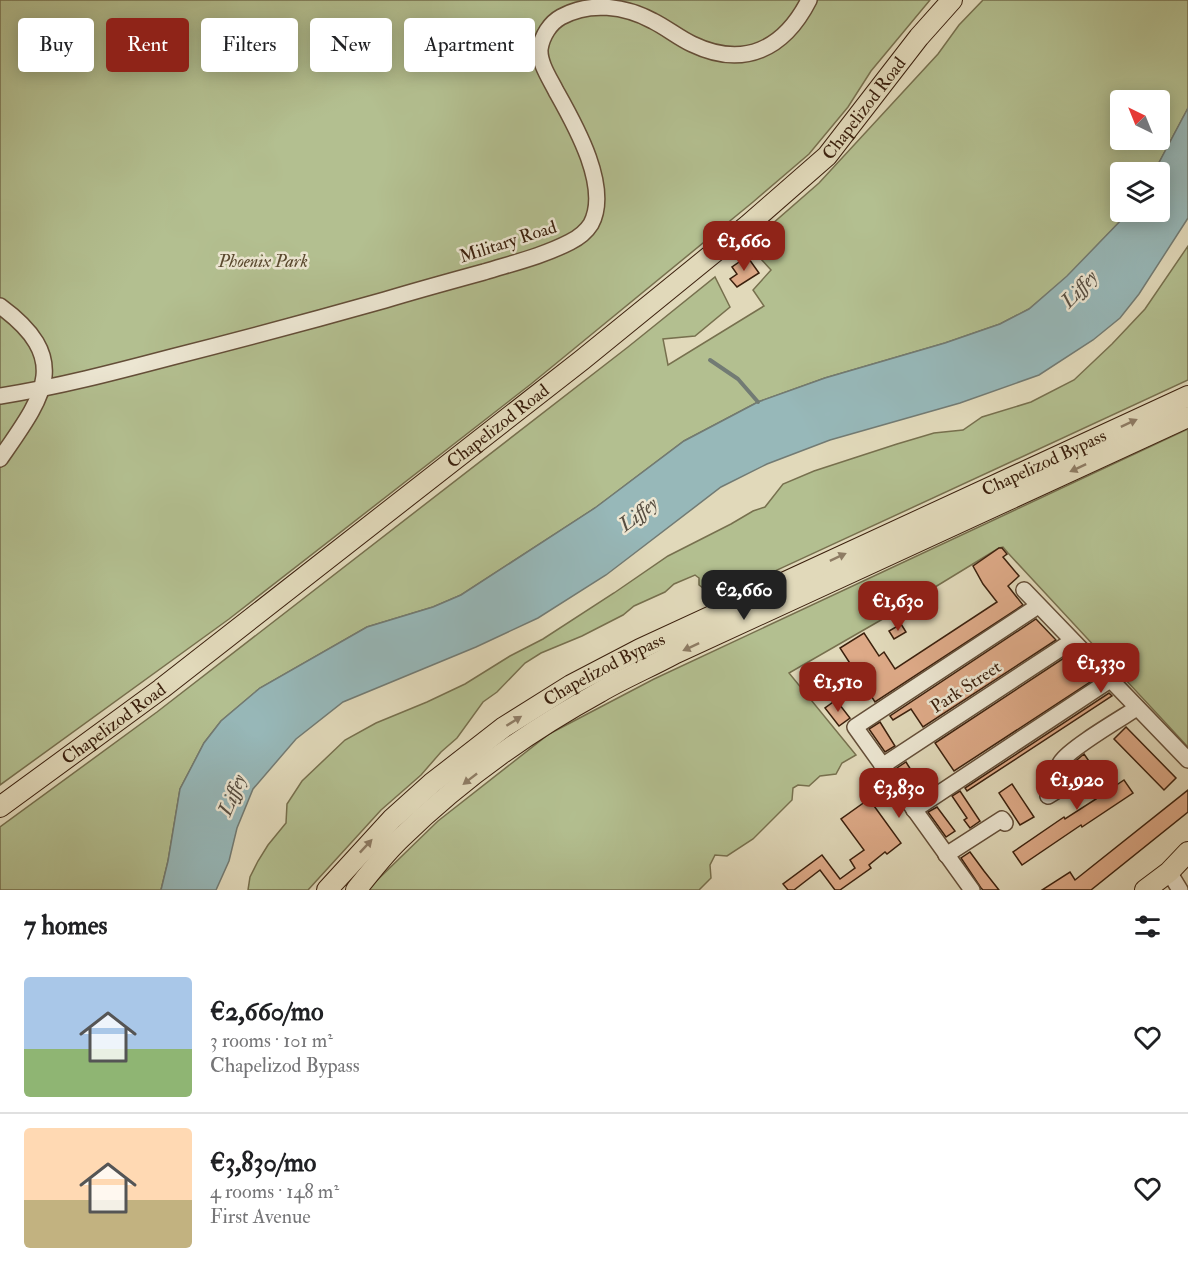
<!DOCTYPE html>
<meta charset="utf-8">
<style>
body{margin:0;font-family:"IM FELL Double Pica",serif;background:#f2f2f2;color:#202124;height:100vh;display:flex;flex-direction:column;font-size:22px;white-space:nowrap}
*{box-sizing:border-box;margin:0}
p{font-size:20px;color:#757577}
.icon{flex:none;width:33px;height:33px;fill:none;stroke:currentColor;stroke-width:2;stroke-linecap:round;stroke-linejoin:round}
.map{position:relative;height:890px;overflow:hidden}
.side{display:flex;flex-direction:column;background:#fff;flex:1}
.side>*{flex:none}
.hud{position:absolute;left:18px;top:18px;width:600px;height:54px;display:flex;gap:12px}
.needle{width:39px;rotate:317deg}
.buttons{position:absolute;left:1110px;top:90px;display:grid;gap:12px}
.buttons a{display:grid;place-items:center;width:60px;height:60px;border-radius:6px;background:#fff;box-shadow:0 3px 15px #0003;font-size:30px}
.price{position:absolute;translate:-50% -51px;padding:0 14px;border-radius:12px;background:#8f2418;color:#fff;font-size:20px;line-height:39px;filter:drop-shadow(0 2px 3px #0008)}
.price::after{content:'';position:absolute;left:50%;top:36px;width:18px;height:14px;margin-left:-9px;background:inherit;clip-path:polygon(0 0,100% 0,50% 100%)}
.price.selected{background:#222;color:#fff}
ul{padding:0;list-style:none}
li{display:flex;align-items:center;gap:18px;height:150px;padding:0 24px}
li+li{border-top:2px solid #e0e0e0}
li span{display:grid;place-items:center;flex:none;width:168px;height:120px;border-radius:6px;color:#555}
li>.icon{margin-inline-start:auto}
span .icon{width:72px;height:72px;fill:#fffc;stroke-width:1}
li b{font-size:26px}
h2{display:flex;justify-content:space-between;align-items:center;height:72px;padding:0 24px;font-size:26px}
.chip{padding:0 21px;border-radius:6px;background:#fff;box-shadow:0 3px 15px #0003;font-size:21px;line-height:54px}
.chip.selected{background:#8f2418;color:#fff}
.map>svg:first-child{display:block}
.green{fill:#b3bf90;stroke:#77704e;stroke-width:1.5;fill-rule:evenodd}
.water{fill:#97b8b9;stroke:#727b74;stroke-width:1.5}
.lines{fill:none;stroke-linecap:round;stroke-linejoin:round}
.stream{stroke:#727b74;stroke-width:4}
.building{fill:#deaa88;stroke:#3b200d;stroke-width:1.5}
.minor-casing{stroke:#644e38;stroke-width:18}
.major-casing{stroke:#3b200d;stroke-width:22}
.minor{stroke:#ece6d2;stroke-width:15}
.major{stroke:#e1d9ba;stroke-width:20}
.oneway{fill:#8e7c64}
.labels{text-anchor:middle;dominant-baseline:central;stroke-width:5;stroke-linejoin:round;paint-order:stroke}
.street-label{font-size:18px;fill:#3b200d;stroke:#ece6d2}
.park-label{font-size:18px;font-style:italic;fill:#59482e;stroke:#ece6d2}
.water-label{font-size:20px;font-style:italic;fill:#574e41;stroke:#ece6d2}
</style>
<div class="map">
<svg width="1188" height="890" viewBox="0 0 1188 890">
<rect width="100%" height="100%" fill="#e1d9ba"/>
<filter id="stains"><feTurbulence type="fractalNoise" baseFrequency=".00333" numOctaves="4"/><feColorMatrix values="0 0 0 0 .2 0 0 0 0 .09 0 0 0 0 .02 0 0 0 .5 -.17"/></filter>
<radialGradient id="worn" r=".72"><stop offset=".6" stop-color="#630" stop-opacity="0"/><stop offset="1" stop-color="#630" stop-opacity=".3"/></radialGradient>
<g class="green">
<path d="M0 0H930L871 71 848 107 809 154 753 202 531 384 229 619 0 785Z"/>
<path d="M983 0H1188V108L1154 172H1120V212H1129L1067 277 1029 309 1000 324 945 343 825 378 758 402 684 441 595 508 461 595 433 607 367 627 260 688 221 721 204 743 180 789 168 861 161 890H0V827L157 712 628 347 715 277 730 307 695 336 663 339 668 365 764 306 753 290 771 270 748 245 819 183 938 54 959 25ZM1120 100H1160V140H1120Z"/>
<path d="M1188 246V380L734 590 712 595 699 585V578L695 575 674 584 665 592 634 606 623 615 582 636 541 653 525 663 497 692 483 702 457 738 441 752 421 775 381 810 308 890H248L250 877 258 861 268 845 286 823 287 804 302 781 345 740 376 723 427 702 465 684 510 656 543 639 614 593 668 556 731 524 753 511 765 507 783 484 814 471 897 444 934 433 963 430 982 417 1031 402 1074 380 1112 344 1145 309Z"/>
<path d="M1188 429V747L1008 553 1003 547 999 548 881 620 789 673 856 755 842 763 836 774 820 776 809 786 798 785 793 788 792 800 753 839 727 856 715 855 710 865 711 878 699 890H367L438 821 549 734 654 679Z"/>
</g>
<path class="water" d="M1188 108V218L1139 294 1120 318 1093 340 1039 375 960 403 830 440 767 464 721 487 606 575 538 618 476 647 343 702 296 739 253 789 237 828 229 861 216 890H161L168 861 180 789 204 743 221 721 260 688 367 627 433 607 461 595 595 508 684 441 758 402 825 378 945 343 1000 324 1029 309 1067 276 1129 212H1160V172H1154Z"/>
<g class="lines">
<path class="stream" d="M710 360 738 379 758 402"/>
</g>
<g class="building">
<path d="M745 258 747 261 749 259 759 273 737 287 730 279 737 274 732 267Z"/>
<path d="M999 548H1002L1007 554 1003 557 1019 576 1008 586 1023 605 875 702 840 648 864 633 879 656 884 652 895 669 997 602 983 584 973 566Z"/>
<path d="M1036 619 1056 640 923 727 911 709 893 720 890 716Z"/>
<path d="M901 624 906 632 894 639 889 631Z"/>
<path d="M1070 654 1095 679 954 771 935 743Z"/>
<path d="M1109 693 1112 696 967 791 965 788Z"/>
<path d="M836 700 850 718 839 726 825 708Z"/>
<path d="M880 722 895 746 885 752 869 729Z"/>
<path d="M1126 727 1176 778 1164 790 1114 739Z"/>
<path d="M1084 754 1109 790 1124 780 1133 793 1082 827 1081 825 1022 865 1013 852 1064 817 1065 819 1096 799 1072 764Z"/>
<path d="M906 762 921 786 913 791 897 768Z"/>
<path d="M1012 784 1034 817 1020 825 999 793Z"/>
<path d="M1188 790V812L1091 890H1042L1070 872 1075 880Z"/>
<path d="M960 791 980 821 970 828 964 820 967 818 952 796Z"/>
<path d="M869 799 901 843 887 854 885 852 869 865 871 868 840 890H835L820 870 794 890H788L783 884 822 855 840 879 855 868 850 860 864 850 841 819Z"/>
<path d="M937 807 955 831 946 837 928 812Z"/>
<path d="M970 852 984 871 999 890H983L981 888 961 858Z"/>
</g>
<g class="lines">
<g class="minor-casing">
<g id="minor">
<path d="M0 306C74 360 42 398 0 459"/>
<path d="M0 396C58 387 115 372 172 357 243 339 314 320 385 300 418 290 451 281 484 272 513 263 543 256 570 242 578 238 586 232 591 224 611 187 574 123 556 91 550 79 539 63 540 49 542 36 550 23 561 17 590 1 625 6 653 21 667 28 679 38 692 44 744 69 784 49 809 0"/>
<path d="M1024 590 1188 760"/>
<path d="M882 766 1072 641"/>
<path d="M1048 796 1061 788C1056 779 1055 771 1061 762 1070 748 1120 719 1137 708"/>
<path d="M914 810 1110 680"/>
<path d="M946 855 1002 819 1005 823"/>
<path d="M1169 872 1180 890"/>
<path d="M972 890 855 727 1038 606"/>
</g>
</g>
<g class="major-casing">
<g id="major">
<path id="s1" d="M0 807 161 689 582 360 748 225 827 156 919 37 952 0"/>
<path id="s2" d="M327 890 392 819 432 783 504 727 571 685 640 649 1188 396"/>
<path d="M356 890C370 873 384 854 401 838 459 781 529 731 600 692 624 678 650 667 674 654L1188 417"/>
<path d="M1145 890 1169 872 1188 852"/>
</g>
</g>
<use href="#minor" class="minor"/>
<use href="#major" class="major"/>
</g>
<defs><path id="oneway-solid" d="M-6-.8H1V-3.2L6.5 0L1 3.2V.8H-6Z" transform="scale(1.5)"/></defs>
<g class="oneway">
<use href="#oneway-solid" transform="translate(1129 423) rotate(-25)"/>
<use href="#oneway-solid" transform="translate(1078 468) rotate(155)"/>
<use href="#oneway-solid" transform="translate(838 557) rotate(-25)"/>
<use href="#oneway-solid" transform="translate(691 647) rotate(155)"/>
<use href="#oneway-solid" transform="translate(514 721) rotate(-32)"/>
<use href="#oneway-solid" transform="translate(470 779) rotate(142)"/>
<use href="#oneway-solid" transform="translate(366 846) rotate(-47)"/>
</g>
<g class="labels">
<g class="street-label">
<text stroke="none"><textPath href="#s1" startOffset="1113">Chapelizod Road</textPath></text>
<text transform="translate(508 242) rotate(-18)">Military Road</text>
<text stroke="none"><textPath href="#s1" startOffset="627">Chapelizod Road</textPath></text>
<text stroke="none"><textPath href="#s2" startOffset="843">Chapelizod Bypass</textPath></text>
<text stroke="none"><textPath href="#s2" startOffset="357">Chapelizod Bypass</textPath></text>
<text transform="translate(966 687) rotate(-33)">Park Street</text>
<text stroke="none"><textPath href="#s1" startOffset="141">Chapelizod Road</textPath></text>
</g>
<g class="park-label">
<text x="263" y="261">Phoenix Park</text>
</g>
<g class="water-label">
<text transform="translate(1079 289) rotate(-47)">Liffey</text>
<text transform="translate(638 514) rotate(-38)">Liffey</text>
<text transform="translate(232 795) rotate(-68)">Liffey</text>
</g>
</g>
<rect width="100%" height="100%" filter="url(#stains)"/>
<rect width="100%" height="100%" fill="url(#worn)"/>
</svg>
<div class="buttons">
<a><svg class="needle" viewBox="-14 -14 28 28"><path d="M0-13l5 13h-10z" fill="#e53935"/><path d="M0 13l5-13h-10z" fill="#757577"/></svg></a>
<a><svg class="icon" aria-label="layers" viewBox="0 0 24 24"><path d="M12 4l9 5-9 5-9-5zM3 14l9 5 9-5"/></svg></a>
</div>
<b class="price" style="left:744px;top:272px">€1,660</b>
<b class="price selected" style="left:744px;top:621px">€2,660</b>
<b class="price" style="left:898px;top:632px">€1,630</b>
<b class="price" style="left:1101px;top:694px">€1,330</b>
<b class="price" style="left:838px;top:713px">€1,510</b>
<b class="price" style="left:1077px;top:811px">€1,920</b>
<b class="price" style="left:899px;top:819px">€3,830</b>
<div class="hud">
<a class="chip">Buy</a>
<a class="chip selected">Rent</a>
<a class="chip">Filters</a>
<a class="chip">New</a>
<a class="chip">Apartment</a>
</div>
</div>
<section class="side">
<h2>7 homes<svg class="icon" aria-label="filters" viewBox="0 0 24 24"><path d="M4 7h16M4 17h16"/><circle cx="9" cy="7" r="2"/><circle cx="15" cy="17" r="2"/></svg></h2>
<ul>
<li><span style="background:linear-gradient(#a9c7e8 60%,#8fb573 0)"><svg class="icon" aria-label="home" viewBox="0 0 24 24"><path d="M3 11l9-7 9 7M6 9v11h12V9"/></svg></span><div><b>€2,660/mo</b><p>3 rooms · 101 m²</p><p>Chapelizod Bypass</p></div><svg class="icon" aria-label="heart" viewBox="0 0 24 24"><path d="M12 20l-8-8c-3-5 5-10 8-4 3-6 11-1 8 4z"/></svg></li>
<li><span style="background:linear-gradient(#ffd9b3 60%,#c2b280 0)"><svg class="icon" aria-label="home" viewBox="0 0 24 24"><path d="M3 11l9-7 9 7M6 9v11h12V9"/></svg></span><div><b>€3,830/mo</b><p>4 rooms · 148 m²</p><p>First Avenue</p></div><svg class="icon" aria-label="heart" viewBox="0 0 24 24"><path d="M12 20l-8-8c-3-5 5-10 8-4 3-6 11-1 8 4z"/></svg></li>
</ul>
</section>
